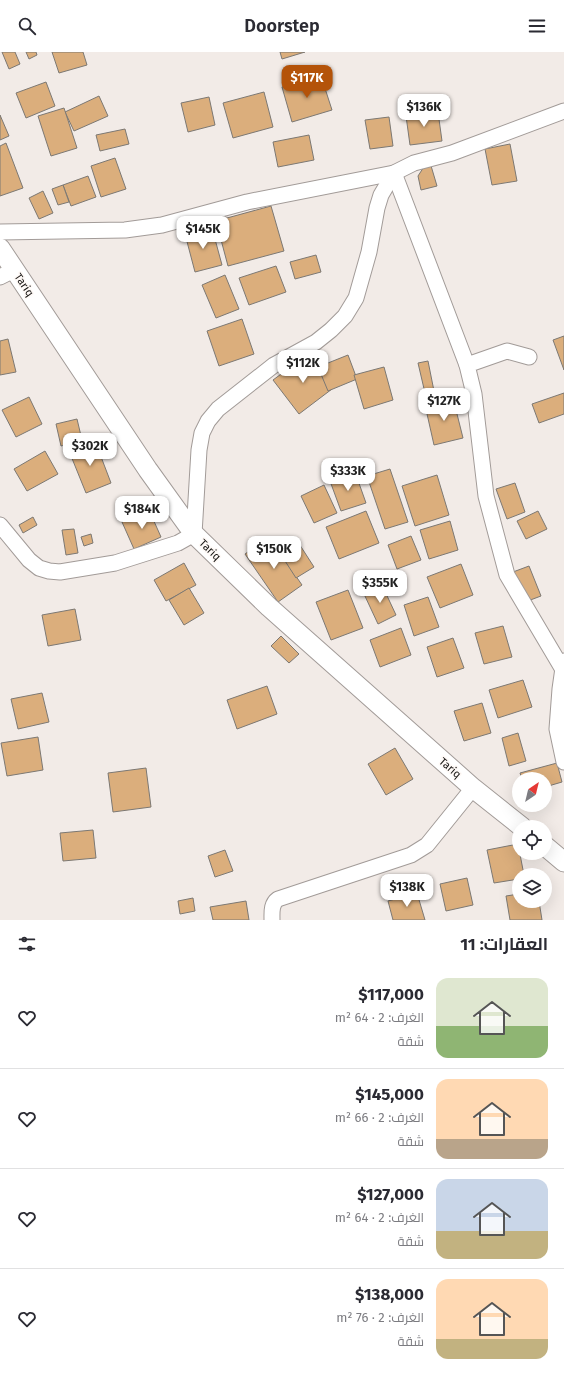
<!DOCTYPE html>
<html lang="ar">
<meta charset="utf-8">
<style>
body{margin:0;font-family:"Fira Sans",Cairo,sans-serif;background:#f2f2f3;color:#2b2b33;direction:rtl;height:100vh;display:flex;flex-direction:column;font-size:15px;white-space:nowrap}
*{box-sizing:border-box;margin:0}
p{font-size:13px;color:#7c7c81}
.icon{flex:none;width:22px;height:22px;fill:none;stroke:currentColor;stroke-width:2;stroke-linecap:round;stroke-linejoin:round}
.map{position:relative;height:868px;overflow:hidden;direction:ltr}
.details{display:flex;flex-direction:column;background:#fff;flex:1}
.details>*{flex:none}
.needle{width:26px;rotate:35deg}
.controls{position:absolute;left:512px;top:720px;display:grid;gap:8px}
.controls a{display:grid;place-items:center;width:40px;height:40px;border-radius:50%;background:#fff;box-shadow:0 4px 16px #0002;font-size:20px}
.price{position:absolute;translate:-50% -34px;padding:0 9px;border-radius:8px;background:#fff;color:#222;font-size:13px;line-height:26px;filter:drop-shadow(0 1px 2px #0008)}
.price::after{content:'';position:absolute;left:50%;top:24px;width:12px;height:9px;margin-left:-6px;background:inherit;clip-path:polygon(0 0,100% 0,50% 100%)}
.price.current{background:#b45309;color:#fff}
ul{padding:0;list-style:none}
li{display:flex;align-items:center;gap:12px;height:100px;padding:0 16px}
li+li{border-top:1px solid #e1e1e2}
li span{display:grid;place-items:center;flex:none;width:112px;height:80px;border-radius:12px;color:#555}
li>.icon{margin-inline-start:auto}
span .icon{width:48px;height:48px;fill:#fffc;stroke-width:1}
li b{font-size:17px}
h2{display:flex;justify-content:space-between;align-items:center;height:48px;padding:0 16px;font-size:17px}
header{display:flex;justify-content:space-between;align-items:center;height:52px;padding:0 16px;background:#fff;font-size:18px;font-weight:600}
.map>svg:first-child{display:block}
.building{fill:#dbae7c;stroke:#7c7873}
.lines{fill:none;stroke-linecap:round;stroke-linejoin:round}
.minor-casing{stroke:#a29b98;stroke-width:17}
.major-casing{stroke:#a29b98;stroke-width:21}
.minor{stroke:#fff;stroke-width:15}
.major{stroke:#fff;stroke-width:19}
.labels{text-anchor:middle;dominant-baseline:central;stroke-width:3;stroke-linejoin:round;paint-order:stroke}
.street-label{font-size:11px;fill:#151311;stroke:#fef9f6}
</style>
<header><svg class="icon" aria-label="menu" viewBox="0 0 24 24"><path d="M4 6h16M4 12h16M4 18h16"/></svg>Doorstep<svg class="icon" aria-label="search" viewBox="0 0 24 24"><circle cx="10" cy="10" r="6"/><path d="M15 15l6 6"/></svg></header>
<div class="map">
<svg width="564" height="868" viewBox="0 0 564 868">
<rect width="100%" height="100%" fill="#f2ebe7"/>
<g class="building">
<path d="M2 0H15L20 12 9 17Z"/>
<path d="M26 0H36L37 3 29 7Z"/>
<path d="M52 0H83L87 13 59 21Z"/>
<path d="M280 0H305L282 7Z"/>
<path d="M321 24 332 58 292 70 282 35Z"/>
<path d="M46 30 55 54 26 66 16 41Z"/>
<path d="M264 40 273 75 233 86 223 51Z"/>
<path d="M99 44 108 64 74 79 65 60Z"/>
<path d="M209 45 215 73 188 80 181 51Z"/>
<path d="M64 56 77 96 51 104 38 64Z"/>
<path d="M438 60 442 89 410 93 406 64Z"/>
<path d="M0 63 9 84 0 88Z"/>
<path d="M389 65 393 94 370 97 365 68Z"/>
<path d="M125 77 129 92 100 99 96 83Z"/>
<path d="M309 83 314 108 278 115 273 90Z"/>
<path d="M6 91 23 136 0 144V94Z"/>
<path d="M510 92 517 129 492 133 485 97Z"/>
<path d="M115 106 126 137 101 145 91 114Z"/>
<path d="M429 107 437 134 421 138 418 124Z"/>
<path d="M88 124 96 145 71 154 63 133Z"/>
<path d="M63 133 69 150 58 153 52 137Z"/>
<path d="M43 139 53 161 39 167 29 146Z"/>
<path d="M271 154 284 199 228 214 216 169Z"/>
<path d="M212 176 222 213 195 220 185 182Z"/>
<path d="M316 203 321 220 295 227 290 210Z"/>
<path d="M276 214 286 240 249 253 239 226Z"/>
<path d="M225 223 239 257 216 266 202 233Z"/>
<path d="M242 267 254 302 219 314 207 279Z"/>
<path d="M564 284V318L553 288Z"/>
<path d="M8 287 16 320 0 323V289Z"/>
<path d="M307 303 332 337 299 362 273 328Z"/>
<path d="M348 303 357 327 328 339 318 315Z"/>
<path d="M428 309 434 339 425 341 418 311Z"/>
<path d="M384 315 393 348 364 357 354 323Z"/>
<path d="M564 341V362L539 371 532 352Z"/>
<path d="M29 345 42 372 16 385 2 358Z"/>
<path d="M453 346 463 386 434 393 425 353Z"/>
<path d="M77 367 82 388 61 394 56 372Z"/>
<path d="M95 389 111 431 86 441 69 399Z"/>
<path d="M45 399 58 422 27 439 14 417Z"/>
<path d="M390 417 408 470 385 477 367 424Z"/>
<path d="M355 420 366 451 341 459 330 429Z"/>
<path d="M437 423 449 463 415 474 402 434Z"/>
<path d="M515 431 525 460 507 467 496 437Z"/>
<path d="M324 433 337 461 314 471 301 444Z"/>
<path d="M149 458 161 485 134 497 122 470Z"/>
<path d="M366 459 379 491 339 507 326 475Z"/>
<path d="M538 459 547 477 526 487 517 469Z"/>
<path d="M33 465 37 473 23 481 19 473Z"/>
<path d="M450 469 458 498 429 507 420 478Z"/>
<path d="M74 477 78 501 66 503 62 478Z"/>
<path d="M91 482 93 491 84 494 81 485Z"/>
<path d="M411 484 421 508 397 517 388 493Z"/>
<path d="M269 485 302 533 278 550 245 502Z"/>
<path d="M296 487 314 515 296 526 278 498Z"/>
<path d="M184 511 196 533 166 549 154 528Z"/>
<path d="M461 512 473 543 440 556 427 525Z"/>
<path d="M529 514 541 544 525 550 513 520Z"/>
<path d="M382 533 396 563 378 572 364 542Z"/>
<path d="M189 536 204 561 184 573 169 548Z"/>
<path d="M348 538 363 576 331 588 316 550Z"/>
<path d="M428 545 439 575 414 584 404 553Z"/>
<path d="M75 557 81 588 48 594 42 563Z"/>
<path d="M503 574 512 605 484 612 475 581Z"/>
<path d="M401 576 411 603 380 615 370 588Z"/>
<path d="M281 584 299 602 289 611 271 594Z"/>
<path d="M453 586 464 616 437 625 427 595Z"/>
<path d="M523 628 532 655 498 666 489 638Z"/>
<path d="M267 634 277 662 237 677 227 648Z"/>
<path d="M42 641 49 670 18 677 11 647Z"/>
<path d="M482 651 491 681 464 689 454 659Z"/>
<path d="M518 681 526 709 509 714 502 686Z"/>
<path d="M38 685 43 718 7 724 1 691Z"/>
<path d="M395 696 413 727 386 743 368 712Z"/>
<path d="M557 711 562 730 545 735V727H522L520 721Z"/>
<path d="M146 716 151 755 113 760 108 721Z"/>
<path d="M93 778 96 806 63 809 60 781Z"/>
<path d="M518 792 524 823H519V827L494 831 487 798Z"/>
<path d="M225 798 233 819 215 825 208 804Z"/>
<path d="M467 826 473 853 446 859 440 832Z"/>
<path d="M417 841 425 868H393L388 849Z"/>
<path d="M519 842V849H539L542 868H510L506 844Z"/>
<path d="M193 846 195 859 180 862 178 849Z"/>
<path d="M246 849 249 868H213L210 855Z"/>
</g>
<g class="lines">
<g class="minor-casing">
<g id="minor">
<path d="M0 180 125 178 162 173 247 150 394 121 467 313"/>
<path d="M0 225 14 218"/>
<path d="M529 305 507 299 467 313 474 342 486 444 507 523 562 616"/>
<path d="M0 473 29 508 39 516 49 519 60 520 115 511 178 491 194 482 199 398 202 381 208 369 218 357 274 313 316 290 331 278 345 264 356 246 369 200 377 156 381 143 394 121 414 111 452 101 564 59"/>
<path d="M564 609 560 637 557 677 564 710"/>
<path d="M272 868C272 860 271 852 278 847L411 803 427 793 473 736"/>
</g>
</g>
<g class="major-casing">
<g id="major">
<path d="M0 196 148 418 194 482 269 555 473 736 522 775"/>
<path d="M545 794 564 810"/>
</g>
</g>
<use href="#minor" class="minor"/>
<use href="#major" class="major"/>
</g>
<g class="labels">
<g class="street-label">
<text transform="translate(24 233) rotate(56)">Tariq</text>
<text transform="translate(210 498) rotate(44)">Tariq</text>
<text transform="translate(450 716) rotate(41)">Tariq</text>
</g>
</g>
</svg>
<div class="controls">
<a><svg class="needle" viewBox="-14 -14 28 28"><path d="M0-13l5 13h-10z" fill="#e53935"/><path d="M0 13l5-13h-10z" fill="#7c7c81"/></svg></a>
<a><svg class="icon" aria-label="locate" viewBox="0 0 24 24"><circle cx="12" cy="12" r="6"/><path d="M12 2v4M12 18v4M2 12h4M18 12h4"/></svg></a>
<a><svg class="icon" aria-label="layers" viewBox="0 0 24 24"><path d="M12 4l9 5-9 5-9-5zM3 14l9 5 9-5"/></svg></a>
</div>
<b class="price current" style="left:307px;top:47px">$117K</b>
<b class="price" style="left:424px;top:76px">$136K</b>
<b class="price" style="left:203px;top:198px">$145K</b>
<b class="price" style="left:303px;top:332px">$112K</b>
<b class="price" style="left:444px;top:370px">$127K</b>
<b class="price" style="left:90px;top:415px">$302K</b>
<b class="price" style="left:348px;top:440px">$333K</b>
<b class="price" style="left:142px;top:478px">$184K</b>
<b class="price" style="left:274px;top:518px">$150K</b>
<b class="price" style="left:380px;top:552px">$355K</b>
<b class="price" style="left:407px;top:856px">$138K</b>
</div>
<section class="details">
<h2>العقارات: 11<svg class="icon" aria-label="filters" viewBox="0 0 24 24"><path d="M4 7h16M4 17h16"/><circle cx="9" cy="7" r="2"/><circle cx="15" cy="17" r="2"/></svg></h2>
<ul>
<li><span style="background:linear-gradient(#dfe7d0 60%,#8fb573 0)"><svg class="icon" aria-label="home" viewBox="0 0 24 24"><path d="M3 11l9-7 9 7M6 9v11h12V9"/></svg></span><div><b>$117,000</b><p>الغرف: 2 · 64 m²</p><p>شقة</p></div><svg class="icon" aria-label="heart" viewBox="0 0 24 24"><path d="M12 20l-8-8c-3-5 5-10 8-4 3-6 11-1 8 4z"/></svg></li>
<li><span style="background:linear-gradient(#ffd9b3 75%,#b9a48a 0)"><svg class="icon" aria-label="home" viewBox="0 0 24 24"><path d="M3 11l9-7 9 7M6 9v11h12V9"/></svg></span><div><b>$145,000</b><p>الغرف: 2 · 66 m²</p><p>شقة</p></div><svg class="icon" aria-label="heart" viewBox="0 0 24 24"><path d="M12 20l-8-8c-3-5 5-10 8-4 3-6 11-1 8 4z"/></svg></li>
<li><span style="background:linear-gradient(#c9d6e8 65%,#c2b280 0)"><svg class="icon" aria-label="home" viewBox="0 0 24 24"><path d="M3 11l9-7 9 7M6 9v11h12V9"/></svg></span><div><b>$127,000</b><p>الغرف: 2 · 64 m²</p><p>شقة</p></div><svg class="icon" aria-label="heart" viewBox="0 0 24 24"><path d="M12 20l-8-8c-3-5 5-10 8-4 3-6 11-1 8 4z"/></svg></li>
<li><span style="background:linear-gradient(#ffd9b3 75%,#c2b280 0)"><svg class="icon" aria-label="home" viewBox="0 0 24 24"><path d="M3 11l9-7 9 7M6 9v11h12V9"/></svg></span><div><b>$138,000</b><p>الغرف: 2 · 76 m²</p><p>شقة</p></div><svg class="icon" aria-label="heart" viewBox="0 0 24 24"><path d="M12 20l-8-8c-3-5 5-10 8-4 3-6 11-1 8 4z"/></svg></li>
</ul>
</section>
